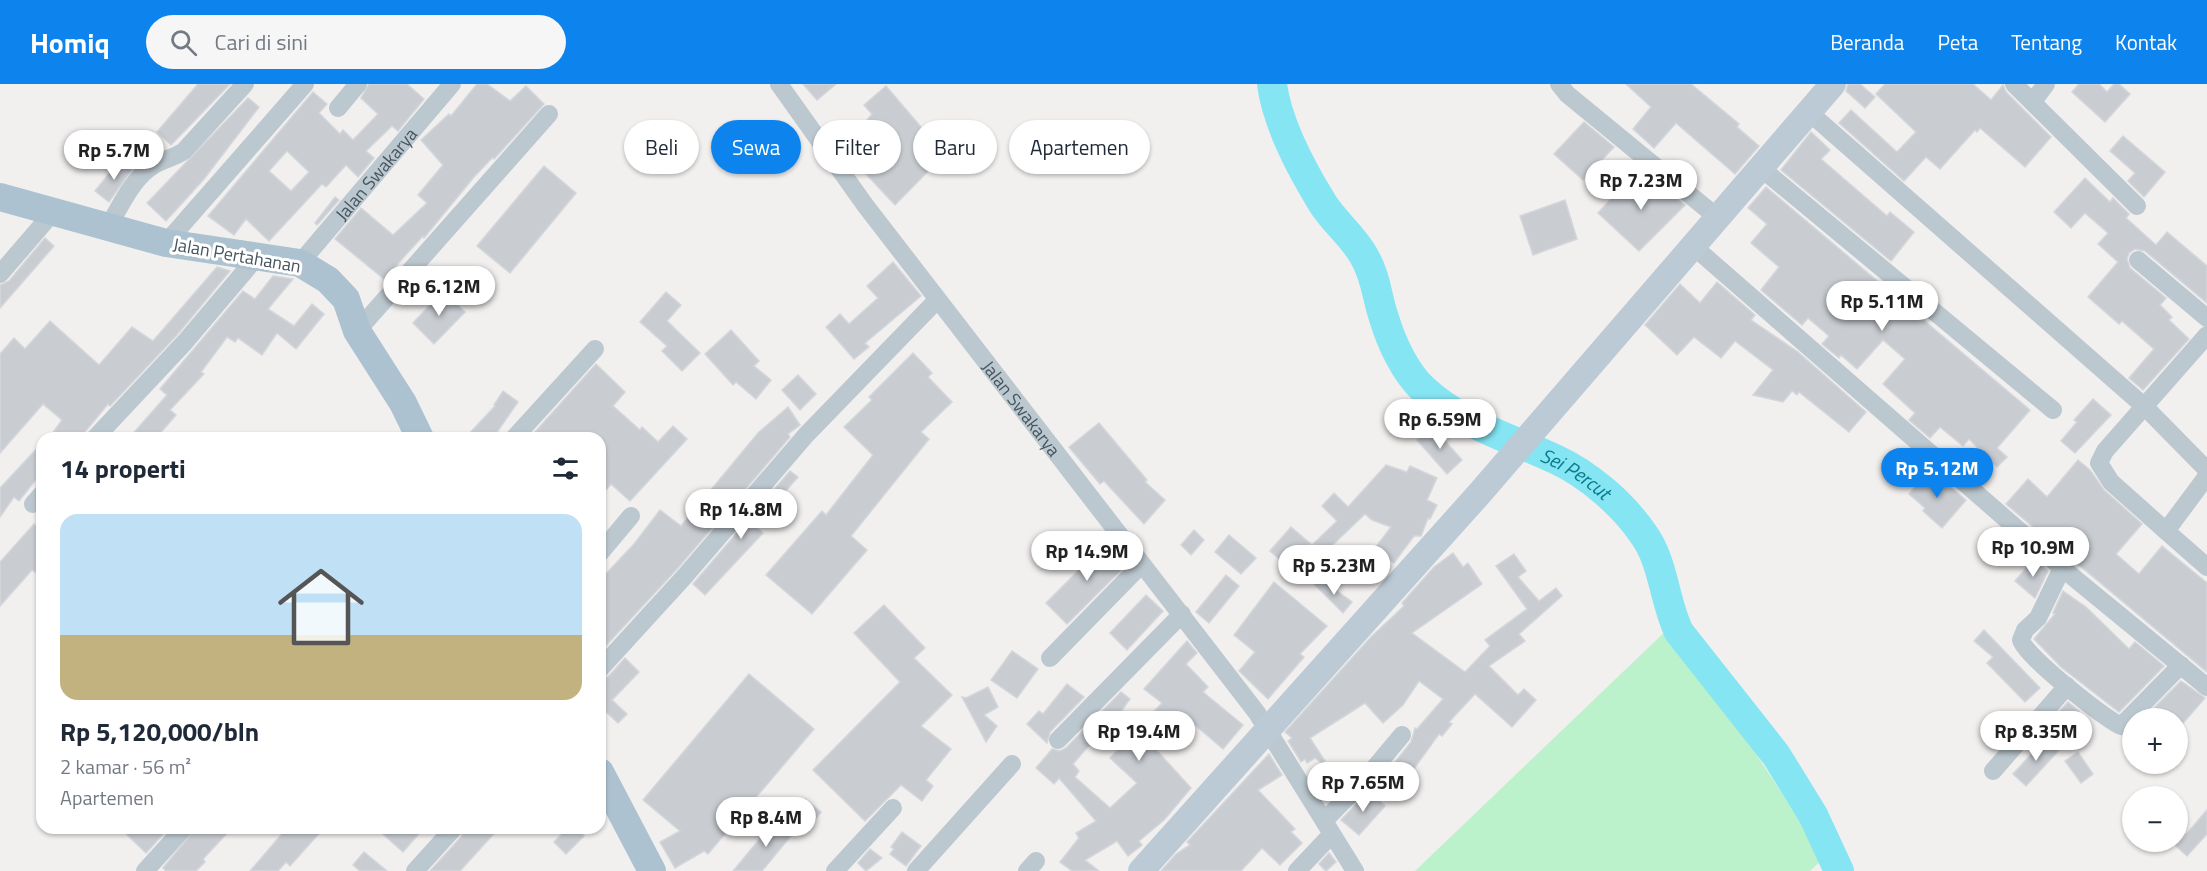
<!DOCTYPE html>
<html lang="id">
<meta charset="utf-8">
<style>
body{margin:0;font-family:"Titillium Web",sans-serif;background:#f6f6f7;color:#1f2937;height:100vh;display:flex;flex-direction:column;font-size:22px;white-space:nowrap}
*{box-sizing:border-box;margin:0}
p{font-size:20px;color:#747a83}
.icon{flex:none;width:33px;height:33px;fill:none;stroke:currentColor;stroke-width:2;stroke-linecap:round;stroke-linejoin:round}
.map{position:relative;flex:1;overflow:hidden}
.sheet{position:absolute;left:36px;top:348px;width:570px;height:402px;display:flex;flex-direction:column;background:#fff;border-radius:18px;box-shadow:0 2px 4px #0004}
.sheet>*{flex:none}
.hud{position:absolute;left:624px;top:36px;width:570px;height:54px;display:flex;gap:12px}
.buttons{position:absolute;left:2122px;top:624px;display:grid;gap:12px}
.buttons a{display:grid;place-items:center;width:66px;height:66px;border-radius:50%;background:#fff;box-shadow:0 2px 4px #0004;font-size:30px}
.price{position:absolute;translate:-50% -51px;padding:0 14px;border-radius:21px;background:#fff;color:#222;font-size:20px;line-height:39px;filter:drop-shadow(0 2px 3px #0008)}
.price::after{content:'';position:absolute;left:50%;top:36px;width:18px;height:14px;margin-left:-9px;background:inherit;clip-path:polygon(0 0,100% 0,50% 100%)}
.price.active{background:#0d84ed;color:#fff}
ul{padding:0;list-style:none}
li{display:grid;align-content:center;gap:12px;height:318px;padding:0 24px}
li+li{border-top:2px solid #e0e1e3}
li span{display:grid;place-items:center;height:186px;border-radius:18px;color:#555}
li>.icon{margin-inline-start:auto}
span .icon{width:108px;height:108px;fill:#fffc;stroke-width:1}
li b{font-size:26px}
h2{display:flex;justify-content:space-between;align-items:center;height:72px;padding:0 24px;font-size:26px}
.tag{padding:0 21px;border-radius:27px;background:#fff;box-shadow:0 2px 4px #0004;font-size:21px;line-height:54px}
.tag.active{background:#0d84ed;color:#fff}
header{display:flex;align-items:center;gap:36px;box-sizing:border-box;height:84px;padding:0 30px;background:#0d84ed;color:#fff}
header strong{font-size:28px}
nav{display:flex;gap:33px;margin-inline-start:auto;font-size:21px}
.search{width:420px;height:54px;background:#f6f6f7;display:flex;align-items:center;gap:15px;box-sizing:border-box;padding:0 21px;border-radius:33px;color:#747a83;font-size:22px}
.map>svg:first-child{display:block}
.green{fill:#bbf2cb}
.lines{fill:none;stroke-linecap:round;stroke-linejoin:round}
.river{stroke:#85e5f2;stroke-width:30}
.building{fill:#c9cdd2;stroke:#d3d6db;stroke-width:1.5;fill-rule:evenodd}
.street{stroke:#bcc8cf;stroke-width:18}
.secondary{stroke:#bbcad4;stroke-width:26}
.primary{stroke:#adc2d0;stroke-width:28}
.labels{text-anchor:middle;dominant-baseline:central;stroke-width:6;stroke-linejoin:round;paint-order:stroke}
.street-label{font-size:18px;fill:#46555e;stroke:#fff}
.water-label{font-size:20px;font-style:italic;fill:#067c8b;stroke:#fff}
</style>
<header>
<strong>Homiq</strong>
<div class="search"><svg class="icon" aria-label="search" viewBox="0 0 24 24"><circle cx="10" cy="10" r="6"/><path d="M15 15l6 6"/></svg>Cari di sini</div>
<nav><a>Beranda</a><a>Peta</a><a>Tentang</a><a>Kontak</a></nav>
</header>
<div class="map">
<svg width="2207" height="787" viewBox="0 0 2207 787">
<rect width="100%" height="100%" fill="#f2efef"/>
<path class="green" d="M1672 541 1824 774 1810 787H1415Z"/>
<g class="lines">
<path class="river" id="s1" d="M1272 0C1277 40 1302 86 1323 120 1335 139 1355 154 1365 174 1376 193 1377 214 1384 234 1391 258 1405 288 1423 305 1460 340 1510 354 1555 375 1588 390 1623 420 1644 451 1664 479 1664 517 1679 548L1776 671 1813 731 1839 787"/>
</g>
<g class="building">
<path d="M198 0H230L171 61 157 48Z"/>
<path d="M369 0H407L424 15 398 47 392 42 366 67 374 74 358 93 346 81 326 103 322 100 269 157 246 135 234 151 208 132 313 8 327 20 319 29 340 50 343 46 353 56 378 30 361 14ZM287 67 309 88 291 107 269 87Z"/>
<path d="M477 0H487L510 17 526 2 544 20 494 75 493 73 474 93 424 154 423 152 384 195 335 155 361 124 393 151 427 119 418 111 443 81 421 56 449 30 451 32Z"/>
<path d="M803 0H836L817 16Z"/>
<path d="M1626 0H1691L1739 40 1737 43 1759 62 1735 90 1676 39 1654 64 1633 45 1651 23Z"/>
<path d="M1848 0H1860L1875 13 1865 24 1846 7Z"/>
<path d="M1885 0H1973L1991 16 2003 1 2006 8 2051 53 2025 83 1980 44 1977 48 1975 46 1940 85 1926 73 1904 97 1839 39 1851 26 1897 68 1916 48 1876 10Z"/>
<path d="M2079 0H2099L2107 8 2114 0H2119L2130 10 2105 38 2072 8Z"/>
<path d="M886 2 921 43 948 67 895 121 865 89 870 84 845 63 872 30 864 21Z"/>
<path d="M248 14 259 23 204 95 166 137 147 119Z"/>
<path d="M1584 38 1614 63 1583 96 1554 70Z"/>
<path d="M1811 48 1830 66 1821 75 1887 132 1890 128 1914 148 1891 177 1781 86Z"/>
<path d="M2123 52 2165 88 2144 113 2128 97 2135 89 2110 67Z"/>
<path d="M120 76 132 85 109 118 95 107Z"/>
<path d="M544 82 576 109 510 189 477 162Z"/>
<path d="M1643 87 1685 121 1639 167 1598 129 1618 107 1622 111Z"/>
<path d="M2085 94 2110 118 2113 114 2129 130 2126 134 2156 161 2167 148 2207 182V219L2145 167 2135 165 2129 169 2127 175 2130 184 2166 214 2160 221 2172 233 2169 236 2189 255 2143 306 2129 294 2154 265 2122 237 2119 240 2088 213 2118 178 2098 160 2108 149 2085 129 2071 144 2054 128Z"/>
<path d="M1766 103 2030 326 1997 364 2007 373 1997 383 1969 355 1963 362 1940 343 1930 354 1909 336 1915 329 1883 300 1905 275 1883 256 1857 285 1841 271 1839 274 1822 260 1829 252 1808 234 1802 241 1761 206 1779 183 1751 159 1767 140 1748 124Z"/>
<path d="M335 113 339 116 317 141 315 139Z"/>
<path d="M1565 116 1577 155 1533 171 1520 132Z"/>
<path d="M45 154 54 162 0 224V201L9 197Z"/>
<path d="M893 178 921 212 865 259 869 263 854 275 826 243 840 230 849 240 878 214 867 202Z"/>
<path d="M217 183 230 187 177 251 110 322 108 320 80 354H49L62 336 43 320 0 369V270L14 254 25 265 50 237 99 281 132 243 153 257Z"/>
<path d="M273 192 293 195 268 225 294 242 312 220 324 230 296 265 277 249 262 271 238 254 235 258 227 253 201 288 204 290 170 326 176 331 156 354H129L167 311 160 305 243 207 255 215Z"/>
<path d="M1717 198 1755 231 1751 236 1798 268 1866 328 1849 348 1799 308 1797 311 1792 307 1783 318 1753 311 1773 286 1735 257 1721 274 1694 253 1677 271 1645 241 1680 200 1700 219Z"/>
<path d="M443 207 465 228 434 260 413 239Z"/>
<path d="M666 208 681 221 667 237 700 269 682 287 662 267 667 262 640 238Z"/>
<path d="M731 246 759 277 754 282 771 296 756 315 736 298 733 301 705 270Z"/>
<path d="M913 269 932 289 928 293 952 318 921 348 929 355 851 452 867 466 812 530 766 491 822 427 826 431 873 371 844 343 872 316 869 313Z"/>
<path d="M596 280 625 308 613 322 640 346 642 343 658 358 673 342 687 355 630 417 611 400 600 413V354H540L535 348Z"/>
<path d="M798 291 816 310 800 326 782 306Z"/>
<path d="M503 307 518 318 493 354H465L495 322 494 321Z"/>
<path d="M2093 315 2111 331 2075 369 2061 357 2077 338 2074 336Z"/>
<path d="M788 323 800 341 788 350 790 353 677 485 600 568V496L634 460 660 426 681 442 758 349Z"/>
<path d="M1099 339 1147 396 1145 398 1165 416 1144 440 1104 397 1100 400 1069 363Z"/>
<path d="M1432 342 1462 376 1447 390 1417 356Z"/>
<path d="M42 359V388L19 417 14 413 0 433V404Z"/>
<path d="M2078 376 2090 386 2104 406 2142 440 2116 470 2139 490 2162 462 2207 499V588L2006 420 2028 395 2047 413Z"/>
<path d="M1386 381 1407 388 1410 382 1437 394 1427 416 1437 421 1430 435 1428 434 1421 452H1414L1394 479 1375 464 1391 443 1372 436 1365 430 1317 476 1319 478 1305 492 1287 474 1283 478 1270 467 1291 443 1312 461 1337 437 1322 422 1334 409 1348 423Z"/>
<path d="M1930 386 1966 416 1942 444 1923 427 1925 424 1909 410Z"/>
<path d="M790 387 798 393 755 442 763 449 705 511 693 500Z"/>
<path d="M34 440 42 447V480L35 488 32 486 0 522V478Z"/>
<path d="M1194 446 1204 456 1191 471 1181 461Z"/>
<path d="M1229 451 1256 474 1241 490 1215 468Z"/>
<path d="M1102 455 1127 480 1067 540 1046 519 1087 478 1083 474Z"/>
<path d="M1453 469 1463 483 1468 479 1482 500 1412 549 1465 588 1490 562 1485 556 1527 525 1496 482 1514 470 1526 487 1518 493 1539 517 1556 504 1562 512 1519 550 1525 557 1489 582 1518 611 1524 605 1536 616 1512 643 1475 610 1449 638 1452 640 1442 652 1439 650 1408 693 1392 682 1411 658 1415 644 1417 645 1443 615 1419 597 1403 621 1383 639 1365 619 1310 654 1325 677 1322 679 1315 674 1307 679 1305 675 1301 678 1288 657 1292 654 1285 648 1371 553 1404 522 1402 519 1434 483Z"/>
<path d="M2034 475 2048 487 2035 514 2015 497Z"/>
<path d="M1226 491 1239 502 1209 539 1196 528Z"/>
<path d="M1319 494 1352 518 1343 529 1314 500Z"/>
<path d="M1274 498 1327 542 1300 570 1304 573 1268 615 1239 587 1255 568 1234 551Z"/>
<path d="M2063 507 2086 523 2129 565 2135 558 2164 582 2119 628 2061 583 2034 555 2055 530 2053 529Z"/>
<path d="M1146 511 1163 527 1127 566 1110 549Z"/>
<path d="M884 521 925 564 914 574 952 611 921 642 951 665 926 696 933 702 922 717 901 701 865 737 813 686 900 598 854 549Z"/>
<path d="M1984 546 2040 604 2025 618 1987 579 1993 573 1974 557Z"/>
<path d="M1187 557 1197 569 1186 580 1208 603 1203 608 1243 641 1223 665 1181 629 1151 660 1191 704 1164 736 1139 757 1142 761 1128 772 1117 757 1085 776 1099 787H1072L1060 778 1079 754 1076 749 1096 737 1059 694 1054 700 1036 684 1052 665 1060 667 1066 664 1121 608 1130 615 1097 661 1093 657 1073 680 1079 687 1075 693 1110 724 1137 699 1110 674 1162 619 1144 605Z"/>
<path d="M1012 567 1038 585 1017 614 991 596Z"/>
<path d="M625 574 639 588 612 616 627 630 618 639 604 626 600 629V596L608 593Z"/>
<path d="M749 590 814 645 708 770 704 767 675 784 660 758 680 747 643 716Z"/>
<path d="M2181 597 2205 614 2178 645V634H2144Z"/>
<path d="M1067 600 1084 613 1050 648 1047 659 1027 640 1039 627 1043 630Z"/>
<path d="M988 603 998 623 984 631 997 642 986 658 962 613 966 614Z"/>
<path d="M2068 618 2079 627 2061 646 2051 637Z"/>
<path d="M2046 654 2059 666 2026 702 2013 690Z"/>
<path d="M2078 668 2093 690 2081 699 2065 677Z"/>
<path d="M1269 670 1282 691 1258 706 1295 745 1291 748 1302 759 1280 781 1262 764 1241 787H1161L1176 770 1190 761 1187 758Z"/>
<path d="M1369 707 1385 722 1359 751 1341 736Z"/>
<path d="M805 715 821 728 808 744 792 732Z"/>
<path d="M2207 726V750L2187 772 2176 762Z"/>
<path d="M777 734 794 748 762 787H733Z"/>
<path d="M120 744H164L167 746 146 769Z"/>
<path d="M196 744H232L203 775 205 778 196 787H166L163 784Z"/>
<path d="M287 744H324L290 782 286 778 278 787H250Z"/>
<path d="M376 744H424L403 768Z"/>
<path d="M465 744H499L460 787H430L462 752Z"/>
<path d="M568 744H576L584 752 566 770 554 758Z"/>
<path d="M902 748 921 762 906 782 890 770 894 765 891 763Z"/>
<path d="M870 765 882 774 866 787 858 779Z"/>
<path d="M364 768 387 787H360L353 781Z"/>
<path d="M1329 769 1336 778 1326 787 1319 780Z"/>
</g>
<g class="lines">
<g class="street">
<path id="s2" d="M779 0 865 121 1257 629 1355 787"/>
<path d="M1559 0 1567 10 1718 134"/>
<path d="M2014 0 2137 122"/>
<path d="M2034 16 2046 0"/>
<path d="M338 24 358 0"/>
<path d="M1810 29 2145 323 2207 386"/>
<path d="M1761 84 2053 326"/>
<path d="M107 145C120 123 132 94 154 81 164 75 174 74 184 67L245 0"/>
<path d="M166 159 305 0"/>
<path d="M1693 162 2062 484 2207 603"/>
<path d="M2138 176 2207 234"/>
<path id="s3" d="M300 179 452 0"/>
<path d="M0 190 55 126"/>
<path d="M357 247 549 30"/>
<path d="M95 354 185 258 256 174"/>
<path d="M514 354 595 265"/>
<path d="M2207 392 2166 447 2207 483"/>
<path d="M33 420 42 410"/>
<path d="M2166 447 2111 398 2099 379 2105 367 2207 251"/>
<path d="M600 469 631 432"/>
<path d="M2062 484 2038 534 2025 546 2021 556C2026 573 2103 633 2121 642L2181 581"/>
<path d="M1050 574 1142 480"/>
<path d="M600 585 685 492 806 351 937 216"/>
<path d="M1058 656 1182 530"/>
<path d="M1993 687 2067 602"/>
<path d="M1325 736 1366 694 1402 651"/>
<path d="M145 787 184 744"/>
<path d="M415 787 454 744"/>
<path d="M835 787 893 724"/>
<path d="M916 787 1012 680"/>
<path d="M1027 787 1036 777"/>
<path d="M1297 787 1331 751"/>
</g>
<path class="secondary" d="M1141 787 1479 410 1833 0"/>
<g class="primary">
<path d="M0 113 166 159 300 179 328 196 346 215 357 247 403 319 420 354"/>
<path d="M600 688 652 787"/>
</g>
</g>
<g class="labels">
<g class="street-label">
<text stroke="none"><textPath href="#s3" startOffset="117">Jalan Swakarya</textPath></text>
<text transform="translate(237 171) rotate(10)">Jalan Pertahanan</text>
<text stroke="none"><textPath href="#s2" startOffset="405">Jalan Swakarya</textPath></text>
</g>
<g class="water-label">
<text stroke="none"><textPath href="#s1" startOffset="520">Sei Percut</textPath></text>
</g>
</g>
</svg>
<div class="buttons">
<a>+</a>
<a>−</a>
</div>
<b class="price" style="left:114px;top:97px">Rp 5.7M</b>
<b class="price" style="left:1641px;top:127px">Rp 7.23M</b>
<b class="price" style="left:439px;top:233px">Rp 6.12M</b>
<b class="price" style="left:1882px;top:248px">Rp 5.11M</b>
<b class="price" style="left:1440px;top:366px">Rp 6.59M</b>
<b class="price active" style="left:1937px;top:415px">Rp 5.12M</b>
<b class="price" style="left:741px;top:456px">Rp 14.8M</b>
<b class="price" style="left:2033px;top:494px">Rp 10.9M</b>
<b class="price" style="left:1087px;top:498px">Rp 14.9M</b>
<b class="price" style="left:1334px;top:512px">Rp 5.23M</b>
<b class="price" style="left:1139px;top:678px">Rp 19.4M</b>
<b class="price" style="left:2036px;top:678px">Rp 8.35M</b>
<b class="price" style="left:1363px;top:729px">Rp 7.65M</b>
<b class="price" style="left:766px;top:764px">Rp 8.4M</b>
<div class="hud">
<a class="tag">Beli</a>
<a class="tag active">Sewa</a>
<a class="tag">Filter</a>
<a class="tag">Baru</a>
<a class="tag">Apartemen</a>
</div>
<section class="sheet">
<h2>14 properti<svg class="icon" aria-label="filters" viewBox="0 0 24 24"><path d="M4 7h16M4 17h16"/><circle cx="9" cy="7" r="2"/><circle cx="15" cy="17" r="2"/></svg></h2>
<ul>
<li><span style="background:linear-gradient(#bfe0f5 65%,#c2b280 0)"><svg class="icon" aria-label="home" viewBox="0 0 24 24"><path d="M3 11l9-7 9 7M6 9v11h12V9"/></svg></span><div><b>Rp 5,120,000/bln</b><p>2 kamar · 56 m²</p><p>Apartemen</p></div></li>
</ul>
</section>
</div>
